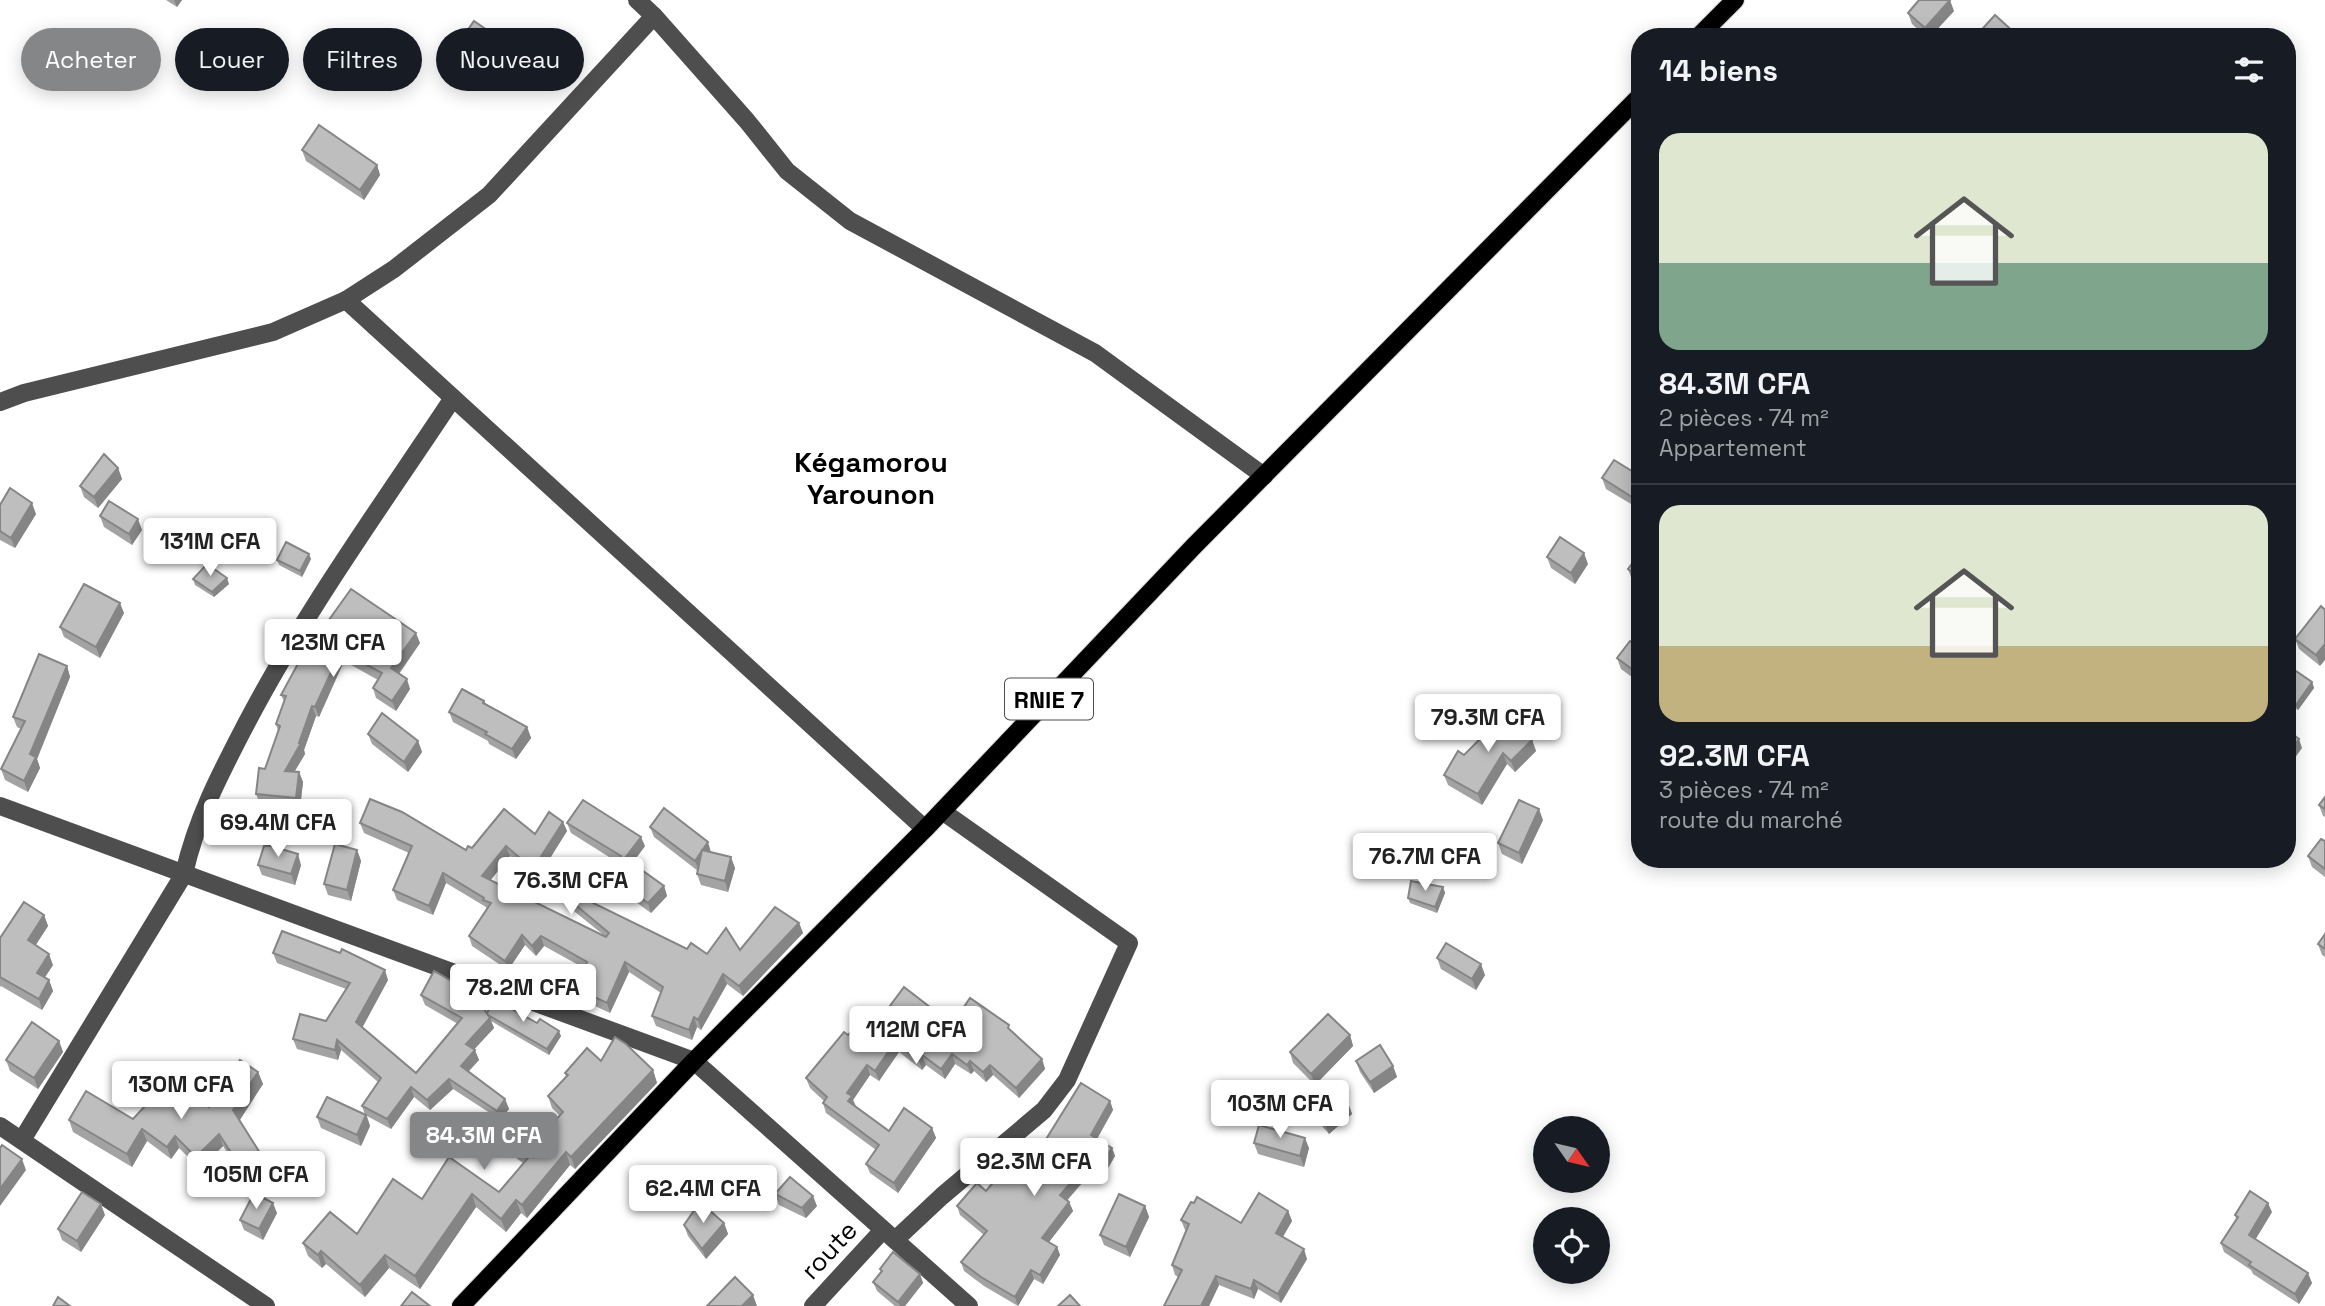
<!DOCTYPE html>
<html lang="fr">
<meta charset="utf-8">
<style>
body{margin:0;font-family:"Space Grotesk",sans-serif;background:#20242c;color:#f1f3f6;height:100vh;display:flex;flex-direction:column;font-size:26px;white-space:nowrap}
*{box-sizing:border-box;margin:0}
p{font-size:23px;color:#9ea1a6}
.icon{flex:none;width:38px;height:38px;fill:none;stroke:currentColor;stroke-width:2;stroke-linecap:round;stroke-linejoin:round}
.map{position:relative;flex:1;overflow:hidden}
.panel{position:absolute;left:1631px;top:28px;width:665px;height:840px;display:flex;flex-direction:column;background:#171b24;border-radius:28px;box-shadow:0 4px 18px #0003}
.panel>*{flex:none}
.hud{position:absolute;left:21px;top:28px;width:665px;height:63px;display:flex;gap:14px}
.needle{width:46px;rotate:124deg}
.controls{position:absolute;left:1533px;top:1116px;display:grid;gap:14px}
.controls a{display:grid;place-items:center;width:77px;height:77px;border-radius:50%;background:#171b24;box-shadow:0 4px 18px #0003;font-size:35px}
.price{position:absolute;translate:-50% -60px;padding:0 16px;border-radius:7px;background:#fff;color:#222;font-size:23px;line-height:46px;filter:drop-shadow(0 2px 4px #0008)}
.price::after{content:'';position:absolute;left:50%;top:42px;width:21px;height:16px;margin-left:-10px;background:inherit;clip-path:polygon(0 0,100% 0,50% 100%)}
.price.on{background:#858687;color:#fff}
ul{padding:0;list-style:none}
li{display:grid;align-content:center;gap:14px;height:371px;padding:0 28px}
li+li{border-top:2px solid #363941}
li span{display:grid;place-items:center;height:217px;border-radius:21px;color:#555}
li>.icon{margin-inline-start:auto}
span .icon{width:126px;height:126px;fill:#fffc;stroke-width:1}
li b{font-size:30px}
h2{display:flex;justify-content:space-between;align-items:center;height:84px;padding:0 28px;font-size:30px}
.chip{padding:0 24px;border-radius:32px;background:#171b24;box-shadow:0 4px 18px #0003;font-size:24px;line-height:63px}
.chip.on{background:#858687;color:#fff}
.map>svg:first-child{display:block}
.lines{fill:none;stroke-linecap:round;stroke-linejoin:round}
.major-casing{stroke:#dbdbdb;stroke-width:20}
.minor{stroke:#4e4e4e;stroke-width:18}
.major{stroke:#000;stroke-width:18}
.wall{fill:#a3a3a3}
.shaded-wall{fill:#858585}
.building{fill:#bebebe;stroke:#858585;stroke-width:2}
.labels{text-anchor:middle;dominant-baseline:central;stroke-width:6;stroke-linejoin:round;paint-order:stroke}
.shield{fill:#fff;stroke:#4c4c4c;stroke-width:2}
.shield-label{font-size:24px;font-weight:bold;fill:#000}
.street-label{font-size:26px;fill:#000;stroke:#fff}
.neighbourhood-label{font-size:28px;font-weight:bold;fill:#000;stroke:#fff}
</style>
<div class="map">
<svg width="2325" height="1306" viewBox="0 0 2325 1306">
<rect width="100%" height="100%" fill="#fff"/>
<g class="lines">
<g class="major-casing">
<g id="major">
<path d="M1698 37 1735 0"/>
<path d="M461 1306 694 1061 925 829 1194 546 1640 96"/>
</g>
</g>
<g class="minor">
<path d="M637 0 654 16 747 121 787 171 850 221 1095 353 1264 476"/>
<path d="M346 300 925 829"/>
<path d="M0 402 24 393 273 332 346 300 394 269 489 195 654 16"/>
<path d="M0 806 694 1061 969 1306"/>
<path d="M0 1126 266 1306"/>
<path d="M22 1140 184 874C196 820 220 774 245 726 305 611 382 505 453 398"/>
<path d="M895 1240 942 1196 1044 1110 1067 1080 1129 943 942 811"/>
<path d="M813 1306 883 1230"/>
</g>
<use href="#major" class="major"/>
</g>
<g class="wall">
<path d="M166 0H182L177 7Z"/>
<path d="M1954 11 1930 37H1926L1912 24 1908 13Z"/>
<path d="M490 32 494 42 468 80 452 69 448 58Z"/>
<path d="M302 150 377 165 380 175 364 200 306 161Z"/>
<path d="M118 468 122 479 98 508 84 497 80 486Z"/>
<path d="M1640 476 1636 507 1606 489 1602 478Z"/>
<path d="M0 505 36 514 15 548 0 540Z"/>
<path d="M100 516 142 530 132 545 104 527Z"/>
<path d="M1640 553V586L1632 580 1628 569Z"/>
<path d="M1547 557 1588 564 1575 584 1551 568Z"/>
<path d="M311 559 302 577 279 565 277 560Z"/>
<path d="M193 579 229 584 214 597 195 585Z"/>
<path d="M2325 610 2320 666 2299 649 2295 639Z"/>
<path d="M124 613 100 658 64 637 60 627Z"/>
<path d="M326 624 420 643 399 674 410 689 396 711 376 698 373 688 378 680 344 661 319 717 316 716 304 750 305 754 294 772H299L303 782 300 808 260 804 256 794 278 731 276 724 284 701 281 695 328 628Z"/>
<path d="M1640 648V683L1621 669 1617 658Z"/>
<path d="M67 666 70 677 37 759 40 768 28 792 5 780 1 769 21 729 17 727 13 717Z"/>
<path d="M2312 682 2314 688 2298 710 2287 703V683Z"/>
<path d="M484 701 486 704 527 727 531 738 516 759 489 744 488 741 453 722 449 712Z"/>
<path d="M368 734 418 741 422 752 408 772 372 744Z"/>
<path d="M1532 740 1536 751 1515 772 1507 764 1482 805 1448 785 1444 775 1464 755Z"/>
<path d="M2325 797V817L2323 816 2319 805Z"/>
<path d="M1543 820 1522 864 1502 854 1498 843Z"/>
<path d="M563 822 567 831 537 879 510 856 490 880 606 937 569 907 566 897 687 949 707 954 740 950 799 923 803 933 743 996 727 984 701 1030 697 1027 692 1040 656 1026 652 1016 661 993 629 972 610 1013 578 998 575 988 584 968 544 946 536 956 525 945 508 970 472 946 469 936 486 909V907L446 883 433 915 397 900 393 890 409 853 364 833 360 823 466 850 535 834Z"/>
<path d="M567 823 645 846 632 863 664 886 667 896 651 913 611 884 608 874 617 862 571 833Z"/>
<path d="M650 827 711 852 735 868 728 892 701 885 697 874 698 871 654 837Z"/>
<path d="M2325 841V877L2312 867 2308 856Z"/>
<path d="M357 850 361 861 351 901 328 895 324 884Z"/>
<path d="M258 865H301L295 885 262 875Z"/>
<path d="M1443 887 1445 893 1437 913 1410 903 1408 898Z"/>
<path d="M44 915 48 926 35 945 53 965 45 977 49 980 53 991 42 1010 1 986 0 987V938Z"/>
<path d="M2325 934V957L2322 955 2318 944Z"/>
<path d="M273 953 388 980 362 1027 416 1073 458 1024 425 1005 421 995 487 1013 537 1023 561 1036 549 1055 491 1021 494 1028 474 1049 479 1060 469 1071 505 1099 509 1109 505 1114 540 1137 560 1116 552 1108 548 1096 566 1077 565 1073 601 1061 653 1070 657 1083 575 1169 570 1165 527 1218 521 1213 506 1232 476 1207 420 1289 389 1268 365 1297 326 1264 322 1268 308 1256 303 1243 357 1234 422 1199 499 1192 523 1163 491 1140 487 1128 496 1117 453 1089 430 1110 414 1097 391 1129 367 1116 370 1126 361 1146 321 1128 317 1117 365 1115 362 1106 378 1082 341 1050 338 1060 297 1049 293 1039 326 1021 346 989 277 963Z"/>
<path d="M1437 958 1485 975 1476 990 1441 969Z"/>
<path d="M955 1020 1012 1032 1042 1059 1045 1069 1019 1098 993 1075 986 1082 974 1071 971 1074 955 1064 945 1079 926 1065 922 1070 899 1052 879 1081 870 1075 853 1100 855 1106 889 1131 932 1128 936 1138 898 1193 870 1173 866 1164 876 1150 826 1113 823 1103 824 1101 810 1088 806 1078 848 1035 867 1037Z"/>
<path d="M1350 1035 1353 1046 1315 1085 1293 1063 1290 1052Z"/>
<path d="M59 1041 63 1052 38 1089 10 1071 6 1060Z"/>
<path d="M1356 1061 1393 1066 1397 1077 1374 1093 1360 1072Z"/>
<path d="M258 1072 263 1084 239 1120 277 1184 259 1195 277 1213 263 1240 244 1230 240 1220 254 1193 223 1146 200 1169 179 1148 171 1159 147 1141 132 1167 73 1132 69 1120 133 1119 209 1107Z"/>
<path d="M1110 1101 1113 1110 1097 1139 1112 1148 1115 1156 1104 1175 1094 1169 1067 1200 1069 1202 1073 1211 1049 1242 1057 1247 1060 1255 1043 1284 1034 1279 1018 1306 984 1286 964 1271 961 1262 984 1235 960 1215 957 1206 986 1191 1013 1183Z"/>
<path d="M1348 1103 1352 1114 1329 1134 1314 1117 1310 1107Z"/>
<path d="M1254 1143 1309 1148 1304 1167 1258 1154Z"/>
<path d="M775 1194 817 1206 806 1218 779 1205Z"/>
<path d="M1145 1206 1149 1217 1130 1257 1104 1245 1100 1235Z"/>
<path d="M1288 1211 1292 1221 1283 1237 1307 1259 1281 1303 1258 1289 1254 1299 1219 1285 1209 1306H1164L1178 1277 1175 1275 1172 1265 1186 1231 1185 1230 1181 1220 1241 1223Z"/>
<path d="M2272 1212 2255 1240 2312 1283 2299 1304 2253 1274 2251 1270 2224 1252 2221 1243 2236 1219 2235 1215Z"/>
<path d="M105 1215 81 1252 62 1240 58 1229Z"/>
<path d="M724 1223 728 1234 706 1259 688 1236 684 1225Z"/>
<path d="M880 1269 920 1274 923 1283 905 1306H895L877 1291 873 1282 881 1272Z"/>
</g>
<g class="shaded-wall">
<path d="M174 0H182L177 7Z"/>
<path d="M1950 0 1954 11 1930 37H1928L1925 28Z"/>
<path d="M490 32 494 42 468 80 465 69Z"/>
<path d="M377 165 380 175 364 200 360 190Z"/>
<path d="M118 468 122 479 98 508 94 497Z"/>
<path d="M1640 484V501L1636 507 1632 497Z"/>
<path d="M32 503 36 514 15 548 11 538Z"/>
<path d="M138 519 142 530 132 545 129 534Z"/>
<path d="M1584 553 1588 564 1575 584 1571 573Z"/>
<path d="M309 554 311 559 302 577 300 571Z"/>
<path d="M227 578 229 584 214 597 212 592Z"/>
<path d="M120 603 124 613 100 658 96 647Z"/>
<path d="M416 633 420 643 395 679 391 668Z"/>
<path d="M2325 644V660L2320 666 2316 655Z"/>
<path d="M341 651 344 661 319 717 315 707Z"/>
<path d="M67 666 70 677 37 759 40 768 28 792 24 781 30 754Z"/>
<path d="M407 679 410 689 396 711 392 701Z"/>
<path d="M2312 682 2314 688 2298 710 2296 705Z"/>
<path d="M312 706 316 716 304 750 305 754 289 781 285 771 299 743Z"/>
<path d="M527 727 531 738 516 759 512 749Z"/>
<path d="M2299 739 2302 748 2287 769V756Z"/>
<path d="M1532 740 1536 751 1515 772 1511 761Z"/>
<path d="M418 741 422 752 408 772 404 762Z"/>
<path d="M1503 753 1507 764 1482 805 1478 794Z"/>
<path d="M299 772 303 782 300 808 296 798Z"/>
<path d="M1539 809 1543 820 1522 864 1519 853Z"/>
<path d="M563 822 567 831 537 879 533 869Z"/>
<path d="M641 837 645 846 629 868 625 858Z"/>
<path d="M708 842 711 852 699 871 695 861Z"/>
<path d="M506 846 510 856 486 886 482 876Z"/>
<path d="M357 850 361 861 351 901 347 890Z"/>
<path d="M298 854 301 865 295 885 291 874Z"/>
<path d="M731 857 735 868 728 892 725 881Z"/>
<path d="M443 873 446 883 433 915 429 906Z"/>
<path d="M664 886 667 896 651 913 648 903Z"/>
<path d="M1443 887 1445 893 1437 913 1435 907Z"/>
<path d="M44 915 48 926 32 951 28 940Z"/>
<path d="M799 923 803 933 743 996 739 986Z"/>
<path d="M522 935 525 945 508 970 505 961Z"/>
<path d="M541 936 544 946 536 956 532 946Z"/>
<path d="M49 954 53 965 41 983 37 973Z"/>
<path d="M625 962 629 972 610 1013 607 1003Z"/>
<path d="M1481 964 1485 975 1476 990 1472 979Z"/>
<path d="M385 970 388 980 360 1032 356 1022Z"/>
<path d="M723 974 727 984 701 1030 698 1020Z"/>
<path d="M49 980 53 991 42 1010 39 999Z"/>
<path d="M694 1017 697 1027 692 1040 689 1030Z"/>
<path d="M490 1018 494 1028 470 1054 466 1044Z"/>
<path d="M559 1031 561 1036 549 1055 547 1049Z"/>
<path d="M1350 1035 1353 1046 1315 1085 1311 1074Z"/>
<path d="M337 1040 341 1050 338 1060 335 1050Z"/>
<path d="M59 1041 63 1052 38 1089 34 1078Z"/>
<path d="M895 1042 899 1052 879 1081 875 1071Z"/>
<path d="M475 1050 479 1060 465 1075 461 1066Z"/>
<path d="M952 1054 955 1064 945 1079 941 1069Z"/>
<path d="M922 1055 926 1065 922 1070 919 1060Z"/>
<path d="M1042 1059 1045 1069 1019 1098 1016 1088Z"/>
<path d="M970 1061 974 1071 971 1074 967 1065Z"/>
<path d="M867 1065 870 1075 853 1100 856 1106 848 1101 847 1093Z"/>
<path d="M990 1065 993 1075 986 1082 983 1072Z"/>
<path d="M1393 1066 1397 1077 1374 1093 1370 1082Z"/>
<path d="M653 1070 657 1083 575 1169 571 1157Z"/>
<path d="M258 1072 263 1084 238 1123 233 1110Z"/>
<path d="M449 1079 453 1089 430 1110 427 1100Z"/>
<path d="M411 1087 414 1097 391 1129 387 1119Z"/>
<path d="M505 1099 509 1109 500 1121 497 1111Z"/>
<path d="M1110 1101 1113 1110 1094 1144 1091 1135Z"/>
<path d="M1348 1103 1352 1114 1329 1134 1325 1124Z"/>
<path d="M366 1115 370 1126 361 1146 357 1135Z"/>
<path d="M932 1128 936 1138 898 1193 894 1183Z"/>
<path d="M142 1129 147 1141 132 1167 127 1154Z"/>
<path d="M219 1134 223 1146 200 1169 196 1157Z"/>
<path d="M175 1136 179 1148 171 1159 167 1147Z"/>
<path d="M1305 1138 1309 1148 1304 1167 1300 1156Z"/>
<path d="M1112 1148 1115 1156 1104 1175 1101 1166Z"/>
<path d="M566 1152 570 1165 527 1218 522 1205Z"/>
<path d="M22 1159 26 1170 0 1206V1189Z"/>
<path d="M1090 1160 1094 1169 1064 1204 1060 1195Z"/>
<path d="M272 1172 277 1184 256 1197 252 1185Z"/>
<path d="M472 1194 476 1207 420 1289 415 1276Z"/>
<path d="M813 1196 817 1206 806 1218 802 1208Z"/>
<path d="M516 1200 521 1213 506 1232 501 1219Z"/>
<path d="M1069 1202 1073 1211 1045 1247 1042 1238Z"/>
<path d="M273 1203 277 1213 263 1240 259 1229Z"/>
<path d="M2268 1203 2272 1212 2252 1245 2249 1235Z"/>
<path d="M101 1204 105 1215 81 1252 77 1241Z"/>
<path d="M1145 1206 1149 1217 1130 1257 1126 1247Z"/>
<path d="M1288 1211 1292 1221 1279 1243 1276 1233Z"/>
<path d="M724 1223 728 1234 706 1259 702 1249Z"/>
<path d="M1057 1247 1060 1255 1043 1284 1040 1275Z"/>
<path d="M1304 1249 1307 1259 1281 1303 1278 1294Z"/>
<path d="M321 1251 326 1264 322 1268 318 1255Z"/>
<path d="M385 1255 389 1268 365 1297 360 1285Z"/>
<path d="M1031 1270 1034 1279 1018 1306 1015 1297Z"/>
<path d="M2308 1273 2312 1283 2299 1304 2295 1294Z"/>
<path d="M920 1274 923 1283 905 1306H900L898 1302Z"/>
<path d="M1216 1276 1219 1285 1209 1306H1201Z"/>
<path d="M1254 1280 1258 1289 1254 1299 1251 1289Z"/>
<path d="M753 1295 757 1306H742Z"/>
</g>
<g class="building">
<path d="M1919 0H1950L1925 28 1908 13Z"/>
<path d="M1995 15 2017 35 2015 37H1975Z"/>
<path d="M474 21 490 32 465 69 448 58Z"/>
<path d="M319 125 377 165 360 190 302 150Z"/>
<path d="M104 454 118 468 94 497 80 486Z"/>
<path d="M1614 460 1640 476V484L1632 497 1602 478Z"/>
<path d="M10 488 32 503 11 538 0 531V505Z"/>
<path d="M109 501 138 519 129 534 100 516Z"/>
<path d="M1560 537 1584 553 1571 573 1547 557Z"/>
<path d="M286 542 309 554 300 571 277 560Z"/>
<path d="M1640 553V578L1628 569Z"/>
<path d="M207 564 227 578 212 592 193 579Z"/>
<path d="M84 584 120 603 96 647 60 627Z"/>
<path d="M351 589 416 633 391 668 407 679 392 701 373 688 382 673 341 651 315 707 312 706 299 743H301L285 771 299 772 296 798 256 794 259 768 265 769 280 726 276 724 286 696 281 695 301 658 305 660 329 626 326 624Z"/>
<path d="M2321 606 2325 610V644L2316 655 2295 639Z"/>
<path d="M1630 641 1640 648V675L1617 658Z"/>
<path d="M39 654 67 666 30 754 36 757 24 781 1 769 25 721 13 717Z"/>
<path d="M2296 671 2312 682 2296 705 2287 699V683Z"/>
<path d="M462 689 484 701 483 703 527 727 512 749 485 734 487 732 449 712Z"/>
<path d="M382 713 418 741 404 762 368 734Z"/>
<path d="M1505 714 1532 740 1511 761 1503 753 1478 794 1444 775 1458 751 1464 755Z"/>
<path d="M2287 730 2299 739 2287 756Z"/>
<path d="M2325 797V809L2319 805Z"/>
<path d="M370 799 402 812 466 850 468 846 472 848 504 809 535 834 549 812 563 822 533 869 506 846 482 876 606 937 609 933 566 897 569 891 687 949 691 943 707 954 726 928 740 950 775 907 799 923 739 986 723 974 698 1020 694 1017 689 1030 652 1016 663 987 625 962 607 1003 575 988 587 962 541 936 532 946 522 935 505 961 469 936 491 903 483 900 484 898 443 873 429 906 393 890 412 846 360 823Z"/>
<path d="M583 800 641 837 625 858 664 886 648 903 608 874 621 856 567 823Z"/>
<path d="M1519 800 1539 809 1519 853 1498 843Z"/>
<path d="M664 808 708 842 695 861 650 827Z"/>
<path d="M2321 839 2325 841V869L2308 856Z"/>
<path d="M335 844 357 850 347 890 324 884Z"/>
<path d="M264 846H271L298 854 291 874 258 865Z"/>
<path d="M702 850 731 857 725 881 697 874Z"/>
<path d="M1411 881 1443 887 1435 907 1408 898Z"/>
<path d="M24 902 44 915 28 940 49 954 37 973 49 980 39 999 0 977V938Z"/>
<path d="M282 931 340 953 342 949 385 970 356 1022 416 1073 462 1018 421 995 434 971 474 994 490 1018 466 1044 475 1050 461 1066 505 1099 497 1111 449 1079 427 1100 411 1087 387 1119 362 1106 381 1078 337 1040 335 1050 293 1039 300 1014 326 1021 350 983 273 953Z"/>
<path d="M2325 934V949L2318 944Z"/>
<path d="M1446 943 1481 964 1472 979 1437 958Z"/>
<path d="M904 987 939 1014 942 1010 955 1020 970 998 1009 1025 1008 1028 1042 1059 1016 1088 990 1065 983 1072 970 1061 967 1065 952 1054 941 1069 922 1055 919 1060 895 1042 875 1071 867 1065 847 1093 852 1096 848 1101 889 1131 904 1108 932 1128 894 1183 866 1164 879 1145 823 1103 827 1097 806 1078 844 1032 848 1035 856 1027 867 1037Z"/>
<path d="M494 999 537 1023 540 1019 559 1031 547 1049 488 1015 487 1013Z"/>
<path d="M1328 1014 1350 1035 1311 1074 1290 1052Z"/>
<path d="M32 1022 59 1041 34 1078 6 1060Z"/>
<path d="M615 1037 626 1044 653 1070 571 1157 566 1152 522 1205 516 1200 501 1219 472 1194 415 1276 385 1255 360 1285 321 1251 318 1255 303 1243 330 1212 357 1234 393 1179 422 1199 449 1157 499 1192 528 1158 487 1128 501 1111 540 1137 563 1112 548 1096 568 1075 565 1073 587 1048 601 1061Z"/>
<path d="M1380 1045 1393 1066 1370 1082 1356 1061Z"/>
<path d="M240 1060 258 1072 233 1110 272 1172 252 1185 219 1134 196 1157 175 1136 167 1147 142 1129 127 1154 69 1120 86 1091 133 1119 170 1079 209 1107Z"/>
<path d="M1081 1083 1110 1101 1091 1135 1112 1148 1101 1166 1090 1160 1060 1195 1069 1202 1042 1238 1057 1247 1040 1275 1031 1270 1015 1297 981 1277 961 1262 987 1231 957 1206 977 1183 986 1191 1001 1173 1013 1183 1023 1171 1025 1173Z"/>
<path d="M1333 1086 1348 1103 1325 1124 1310 1107Z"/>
<path d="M327 1097 366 1115 357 1135 317 1117Z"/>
<path d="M1259 1125 1305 1138 1300 1156 1254 1143Z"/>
<path d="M2 1145 22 1159 0 1189V1148Z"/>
<path d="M790 1177 813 1196 802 1208 775 1194Z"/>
<path d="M2250 1191 2268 1203 2249 1235 2308 1273 2295 1294 2249 1265 2251 1262 2221 1243 2238 1217 2235 1215Z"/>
<path d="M82 1192 101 1204 77 1241 58 1229Z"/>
<path d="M254 1193 273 1203 259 1229 240 1220Z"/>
<path d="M1259 1193 1288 1211 1276 1233 1304 1249 1278 1294 1254 1280 1251 1289 1216 1276 1201 1306H1164L1182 1270 1172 1265 1189 1224 1181 1220 1191 1202 1194 1203 1197 1197 1241 1223Z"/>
<path d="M1119 1194 1145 1206 1126 1247 1100 1235Z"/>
<path d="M700 1202 724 1223 702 1249 684 1225Z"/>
<path d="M893 1252 920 1274 898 1302 873 1282 882 1271 880 1269Z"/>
<path d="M735 1277 753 1295 742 1306H707Z"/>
<path d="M412 1292 430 1306H401Z"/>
<path d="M1070 1295 1080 1306H1058Z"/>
<path d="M58 1297 70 1306H53Z"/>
</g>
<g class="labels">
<rect class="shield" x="1005" y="678.5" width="88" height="41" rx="5"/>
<g class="shield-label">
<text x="1049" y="699">RNIE 7</text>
</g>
<g class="street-label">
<text transform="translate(829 1250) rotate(-47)">route</text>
</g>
<g class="neighbourhood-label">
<text x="871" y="462">Kégamorou<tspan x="871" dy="32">Yarounon</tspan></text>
</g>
</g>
</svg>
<div class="controls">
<a><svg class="needle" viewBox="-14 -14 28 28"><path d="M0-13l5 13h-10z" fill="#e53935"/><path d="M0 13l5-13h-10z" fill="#9ea1a6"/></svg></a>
<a><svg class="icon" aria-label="locate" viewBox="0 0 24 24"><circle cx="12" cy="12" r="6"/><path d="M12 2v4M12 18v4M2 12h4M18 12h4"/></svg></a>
</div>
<b class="price" style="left:210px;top:578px">131M CFA</b>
<b class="price" style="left:333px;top:679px">123M CFA</b>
<b class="price" style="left:1488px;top:754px">79.3M CFA</b>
<b class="price" style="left:278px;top:859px">69.4M CFA</b>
<b class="price" style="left:1425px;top:893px">76.7M CFA</b>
<b class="price" style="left:571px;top:917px">76.3M CFA</b>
<b class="price" style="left:523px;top:1024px">78.2M CFA</b>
<b class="price" style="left:916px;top:1066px">112M CFA</b>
<b class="price" style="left:181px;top:1121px">130M CFA</b>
<b class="price" style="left:1280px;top:1140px">103M CFA</b>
<b class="price on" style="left:484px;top:1172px">84.3M CFA</b>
<b class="price" style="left:1034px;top:1198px">92.3M CFA</b>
<b class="price" style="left:256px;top:1211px">105M CFA</b>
<b class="price" style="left:703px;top:1225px">62.4M CFA</b>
<div class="hud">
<a class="chip on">Acheter</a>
<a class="chip">Louer</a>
<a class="chip">Filtres</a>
<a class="chip">Nouveau</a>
</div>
<section class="panel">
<h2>14 biens<svg class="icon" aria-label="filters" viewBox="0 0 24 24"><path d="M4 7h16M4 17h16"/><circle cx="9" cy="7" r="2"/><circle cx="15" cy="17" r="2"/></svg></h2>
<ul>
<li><span style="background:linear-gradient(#dfe7d0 60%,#7fa58c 0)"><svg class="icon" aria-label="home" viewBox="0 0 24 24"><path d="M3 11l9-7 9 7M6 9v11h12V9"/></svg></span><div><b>84.3M CFA</b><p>2 pièces · 74 m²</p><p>Appartement</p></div></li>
<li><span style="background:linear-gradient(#dfe7d0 65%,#c2b280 0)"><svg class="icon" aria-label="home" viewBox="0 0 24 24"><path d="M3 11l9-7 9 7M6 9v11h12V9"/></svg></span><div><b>92.3M CFA</b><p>3 pièces · 74 m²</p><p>route du marché</p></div></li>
</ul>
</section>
</div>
